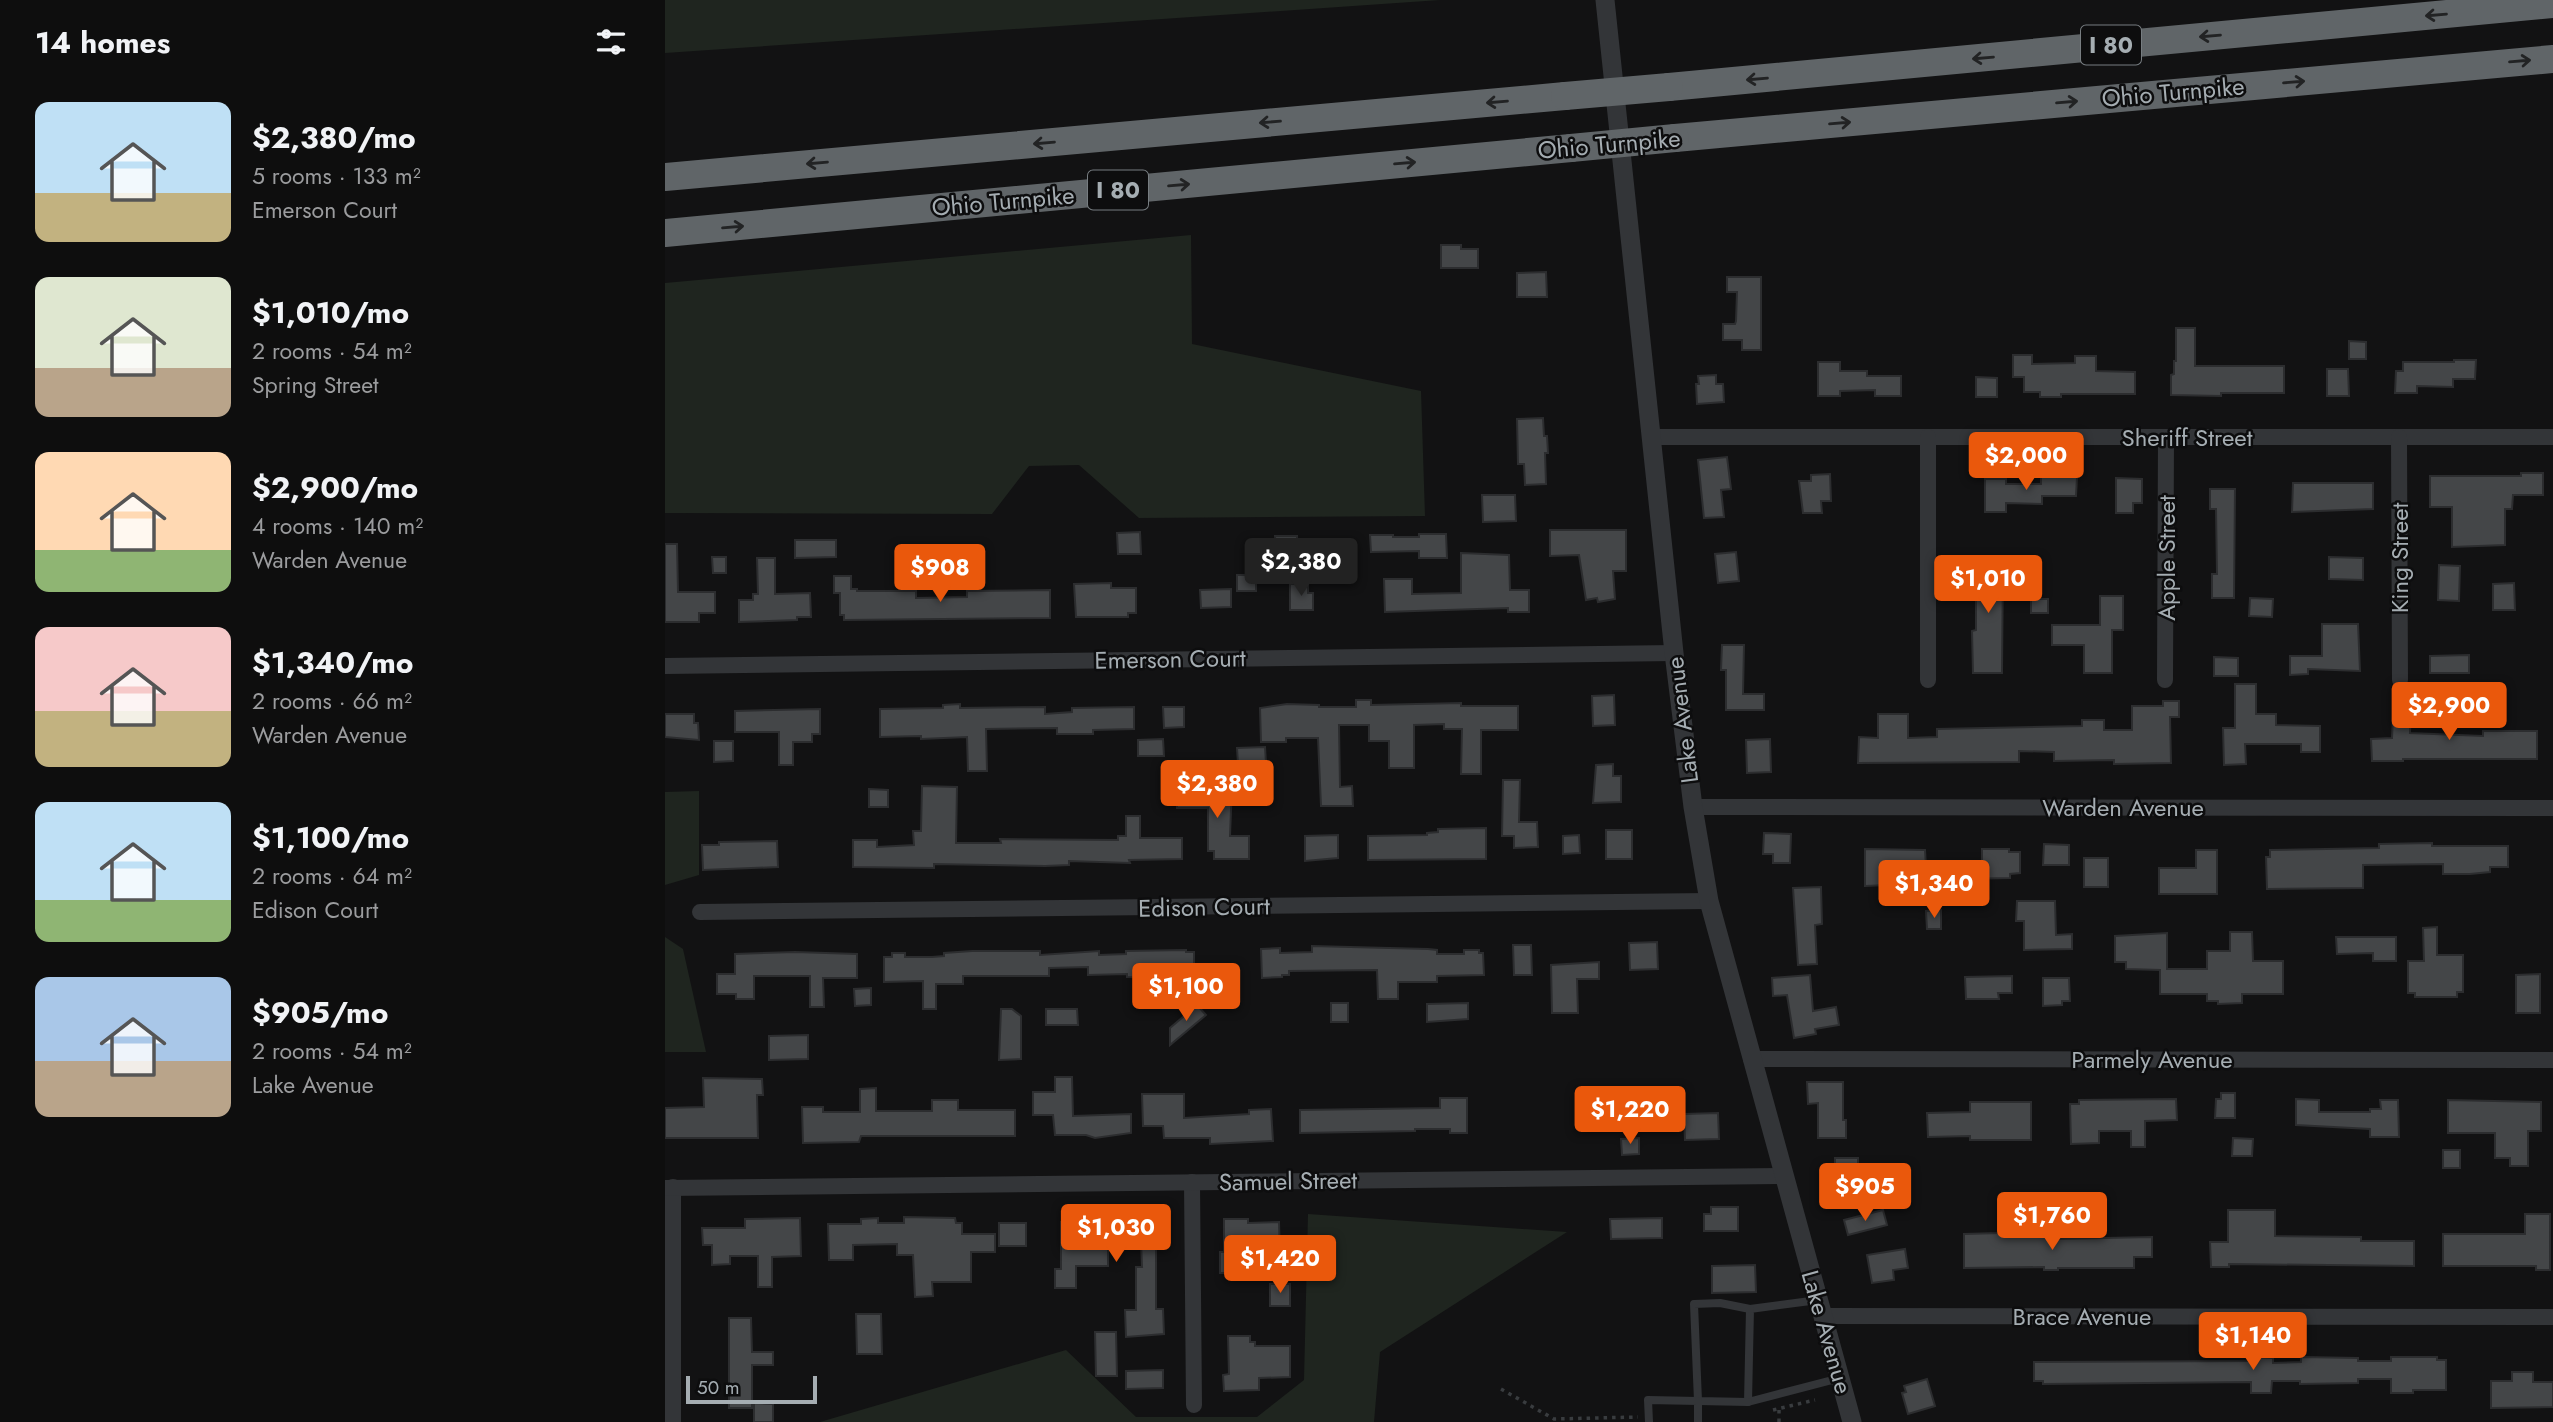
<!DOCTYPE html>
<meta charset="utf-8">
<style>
body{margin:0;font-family:Jost,sans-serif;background:#171717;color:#f1f3f6;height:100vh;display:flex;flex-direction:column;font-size:26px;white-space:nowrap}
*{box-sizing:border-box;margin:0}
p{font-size:23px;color:#9b9c9e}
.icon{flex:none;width:38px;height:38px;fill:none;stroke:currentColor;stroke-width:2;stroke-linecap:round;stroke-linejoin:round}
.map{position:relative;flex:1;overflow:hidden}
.side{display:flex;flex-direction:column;background:#0e0e0e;width:665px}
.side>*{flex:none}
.scale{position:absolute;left:21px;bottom:18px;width:131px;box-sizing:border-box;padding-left:7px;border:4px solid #a5adb2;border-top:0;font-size:19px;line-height:24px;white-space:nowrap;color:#a5adb2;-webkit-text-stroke:5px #0d0d0e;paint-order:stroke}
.price{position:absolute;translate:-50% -60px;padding:0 16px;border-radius:7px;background:#ea580c;color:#fff;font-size:23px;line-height:46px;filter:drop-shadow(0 2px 4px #0008)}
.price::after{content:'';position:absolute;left:50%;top:42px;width:21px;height:16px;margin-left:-10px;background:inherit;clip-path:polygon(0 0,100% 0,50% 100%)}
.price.active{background:#222;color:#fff}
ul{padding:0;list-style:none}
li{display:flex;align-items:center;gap:21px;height:175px;padding:0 35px}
li span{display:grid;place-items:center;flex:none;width:196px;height:140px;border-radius:14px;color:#555}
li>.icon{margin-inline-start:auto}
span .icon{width:84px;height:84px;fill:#fffc;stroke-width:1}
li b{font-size:30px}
h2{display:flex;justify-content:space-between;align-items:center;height:84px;padding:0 35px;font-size:30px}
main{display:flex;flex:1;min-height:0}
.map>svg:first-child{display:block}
.green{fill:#1f251f}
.building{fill:#444648;stroke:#2c2d2f;stroke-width:2}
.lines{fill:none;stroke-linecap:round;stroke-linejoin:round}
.path{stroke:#393c3f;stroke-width:3.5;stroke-dasharray:3.5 5;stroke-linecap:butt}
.service{stroke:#333538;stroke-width:8}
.minor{stroke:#333538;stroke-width:16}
.tertiary{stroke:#333538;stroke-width:19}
.motorway{stroke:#606568;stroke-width:28}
.motorway-bridge{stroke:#606568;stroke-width:28}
.oneway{stroke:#222324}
.labels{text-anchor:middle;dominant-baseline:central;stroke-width:5;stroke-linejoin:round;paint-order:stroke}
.shield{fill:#0d0d0e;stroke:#777d81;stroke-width:2}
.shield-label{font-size:23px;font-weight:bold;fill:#a5adb2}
.street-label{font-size:24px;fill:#a5adb2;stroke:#0d0d0e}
</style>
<main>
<section class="side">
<h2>14 homes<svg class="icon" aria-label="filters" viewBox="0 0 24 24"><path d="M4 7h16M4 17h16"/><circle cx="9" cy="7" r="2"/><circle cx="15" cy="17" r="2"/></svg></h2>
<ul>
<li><span style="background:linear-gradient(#bfe0f5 65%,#c2b280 0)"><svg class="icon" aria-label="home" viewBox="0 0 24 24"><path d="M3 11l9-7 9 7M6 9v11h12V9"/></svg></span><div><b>$2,380/mo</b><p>5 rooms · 133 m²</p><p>Emerson Court</p></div></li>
<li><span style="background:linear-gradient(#dfe7d0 65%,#b9a48a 0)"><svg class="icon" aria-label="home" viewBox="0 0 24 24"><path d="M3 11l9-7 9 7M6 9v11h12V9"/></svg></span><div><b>$1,010/mo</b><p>2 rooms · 54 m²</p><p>Spring Street</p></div></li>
<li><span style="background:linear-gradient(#ffd9b3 70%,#8fb573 0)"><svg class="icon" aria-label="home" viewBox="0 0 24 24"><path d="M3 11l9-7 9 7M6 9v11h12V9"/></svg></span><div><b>$2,900/mo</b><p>4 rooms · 140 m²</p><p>Warden Avenue</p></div></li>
<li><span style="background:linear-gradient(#f6c9c9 60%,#c2b280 0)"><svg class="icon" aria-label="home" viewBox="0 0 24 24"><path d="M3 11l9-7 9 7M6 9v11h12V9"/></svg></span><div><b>$1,340/mo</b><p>2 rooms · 66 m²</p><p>Warden Avenue</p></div></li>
<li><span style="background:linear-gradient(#bfe0f5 70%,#8fb573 0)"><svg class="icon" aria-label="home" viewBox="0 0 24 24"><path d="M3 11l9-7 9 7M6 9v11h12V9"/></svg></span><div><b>$1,100/mo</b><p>2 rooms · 64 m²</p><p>Edison Court</p></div></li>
<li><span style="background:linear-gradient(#a9c7e8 60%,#b9a48a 0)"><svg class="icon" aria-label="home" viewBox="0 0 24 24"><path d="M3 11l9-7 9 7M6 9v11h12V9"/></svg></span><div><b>$905/mo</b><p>2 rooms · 54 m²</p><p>Lake Avenue</p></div></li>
</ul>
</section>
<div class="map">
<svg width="1888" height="1422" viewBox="0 0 1888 1422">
<rect width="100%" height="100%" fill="#121213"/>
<g class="green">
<path d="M0 0H775L0 53Z"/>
<path d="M526 235 527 344 756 391 760 516 474 518 414 465 364 466 327 514 0 513V283Z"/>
<path d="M34 791V875L0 885V792Z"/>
<path d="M0 937 18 949 41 1052H0Z"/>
<path d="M643 1214 902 1232 715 1352 709 1422H155L401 1350 471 1417H592L639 1380Z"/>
</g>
<g class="building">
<path d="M776 245H796V249H813V268H776Z"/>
<path d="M881 272 882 297H852V273Z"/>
<path d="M1062 277H1096V350H1077V340H1058V324H1070L1071 321 1072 292H1062Z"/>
<path d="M1511 328H1530V366H1619V393H1556V396L1506 395V375L1509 374V361H1511Z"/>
<path d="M1684 341 1701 342V359H1684Z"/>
<path d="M1348 355H1367V364L1410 363V356H1431V371L1470 372V394H1396V397H1375V392H1359V377H1348Z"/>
<path d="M1789 360H1811L1810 379H1788V387L1752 386V393H1730L1731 371H1738V362H1789Z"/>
<path d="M1153 362H1175V371H1202V376H1236V396H1210V390L1175 391V396H1153Z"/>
<path d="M1662 369H1683L1684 396H1662Z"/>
<path d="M1051 375V384H1058L1059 402 1032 404 1031 384H1034L1033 376Z"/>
<path d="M1311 377 1332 378V397H1311Z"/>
<path d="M878 418 879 436H882L883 453H880L881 484 860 485 859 464H853L852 419Z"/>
<path d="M1062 457 1066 489 1056 490 1059 517 1039 518 1033 460Z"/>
<path d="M1856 473H1878V495H1848L1847 509H1840V545L1787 547V507H1765V476H1856Z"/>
<path d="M1165 474 1166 501H1156L1157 513H1138L1134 481H1146V475Z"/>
<path d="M1376 477H1412L1411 496H1377V504L1341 503V512H1320V479H1341V484H1376Z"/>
<path d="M1451 478 1477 479V503H1468V513H1451Z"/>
<path d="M1628 483H1708V509L1627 512Z"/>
<path d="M1545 489H1570L1569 598H1547V574H1552L1551 509H1545Z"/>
<path d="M817 495H850L851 521 818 522Z"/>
<path d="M885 530H961V571H948L950 599 933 602 932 598 921 600 914 555 885 556Z"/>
<path d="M475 532 476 554H453L452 533Z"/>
<path d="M754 534H781L782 558H754V551L706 552 705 535H728V537H754Z"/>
<path d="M610 536H632V553H611Z"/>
<path d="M130 540H171V557L130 558Z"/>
<path d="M0 544H12L13 592H50V613H34V622H0Z"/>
<path d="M1071 552 1074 581 1053 583 1050 554Z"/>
<path d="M796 553 844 555 845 590H864V612H843V608L720 612 719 579H747V594L796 593Z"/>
<path d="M47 557H61V573H48Z"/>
<path d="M1664 557 1698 558V580L1664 579Z"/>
<path d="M92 558H110V594L145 593 146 617H132V620L74 622V600H88V594H93Z"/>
<path d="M1306 559H1338L1337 673H1308L1307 631 1311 630V594H1306Z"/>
<path d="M1774 565 1795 566 1794 601 1773 600Z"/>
<rect x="572" y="575" width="19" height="16"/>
<path d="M169 576H186V589H192V591H251V598L302 597V591L385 590V618L179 620V615H175V593H169Z"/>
<path d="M446 583V588H471V613H463V617H411L409 584Z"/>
<path d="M1849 583 1850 610H1828V584Z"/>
<path d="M625 584H643V593H648V610H625Z"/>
<path d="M566 589V607L536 608 535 590Z"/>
<path d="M1435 596H1458V630H1447V673H1419V645H1387V625H1435Z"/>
<path d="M1585 598 1608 599 1607 617 1584 616Z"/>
<rect x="1366" y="599" width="17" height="14"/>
<path d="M1657 624H1693L1695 671 1643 669V674L1625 675V656H1657Z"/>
<path d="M1057 645H1079L1078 694H1099V710H1061V670H1056Z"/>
<path d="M1804 655V673H1765V656Z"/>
<path d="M1549 657 1573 658V676H1549Z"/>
<path d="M1570 684H1591V714H1611V725L1655 726V752H1636V744H1580L1581 764 1559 765 1558 728H1570Z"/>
<path d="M949 695 950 725 928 726 927 696Z"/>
<path d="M1729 695 1746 696 1745 733 1818 736V731H1872V759H1738V761H1707L1706 739 1727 738Z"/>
<path d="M691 700H706V705L796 703V706H853V730H816V774H796L797 729H779V724L749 725V768H724V741H704V725H674L675 787 687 786 688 806H656L653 738H621V742H596L595 708 622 704 654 705V707H691Z"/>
<path d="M1498 701H1514V717H1505L1506 763 1449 764V760L1389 761V752L1354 751V762L1193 763 1194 737 1213 738V714H1243V738L1272 737V729L1417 726V720H1439V730H1467V706H1498Z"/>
<path d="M295 704V708L380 707V714L407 712V708L469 707V729L428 730V734H392V728L321 729 322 771H303L302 737 256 739V736L215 737V709L278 708V705Z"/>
<path d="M498 707H519V727L499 728Z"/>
<path d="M155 709V734H147V742H128V765H114V732H70V711Z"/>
<path d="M0 714H29V723H33L34 740 0 737Z"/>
<path d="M498 739 499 756H473V740Z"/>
<path d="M1105 739 1106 772 1082 773 1081 740Z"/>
<path d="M49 741H68V761L49 762Z"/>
<path d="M600 747 601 763 573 764 572 748Z"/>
<path d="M948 764V776H956V802L928 803 931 765Z"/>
<path d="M838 780H855L854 822H872L873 847 849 848V836H837Z"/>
<path d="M535 784H567L565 836H584V859H549V851H543V808H512V791L535 790Z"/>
<path d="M257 786 292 787 291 843H336L335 839 453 840V836H461V816H475V838H517V859L464 860 465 863 404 861V865L380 866 269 864V868L188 867V840H212V847L249 845 248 831H256Z"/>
<path d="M204 789 223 790V807H204Z"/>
<path d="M821 828V859L703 860V836L762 835V833L773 832V829Z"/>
<rect x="941" y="830" width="26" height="29"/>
<path d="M1099 833 1126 834 1125 863H1108V854H1098Z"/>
<path d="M673 835V858L640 861V836Z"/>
<path d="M914 835 915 853 898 854V836Z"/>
<path d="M112 841 113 867 38 870 37 845H54V842Z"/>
<path d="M1767 843V846H1843V867H1825V872L1805 874H1778V864L1698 865V888L1602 889 1601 857H1605V850L1714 848V844Z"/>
<path d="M1379 844 1404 845V865H1378Z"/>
<path d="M1200 849 1260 850 1261 866 1317 865V849H1344V852H1355V873L1345 874V878L1295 879V886H1271V883L1200 886Z"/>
<path d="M1531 850H1552V894H1494V868H1531Z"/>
<rect x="1419" y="858" width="24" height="29"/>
<path d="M1156 887 1157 924 1150 925 1152 964 1133 965 1128 888Z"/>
<path d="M1352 901H1390L1391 935 1407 934V949L1359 950V921H1351Z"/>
<path d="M1276 910V929H1262L1261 911Z"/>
<path d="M1772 927V955H1798V992H1792V997H1750V993H1743V961H1759L1758 928Z"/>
<path d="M1565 932H1587L1588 961H1618V994H1577V1003L1553 1004V1001H1542V994H1495V970L1461 969V962H1450V936L1502 933V969H1542V951H1565Z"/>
<path d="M1671 937H1731V961H1708V953L1672 954Z"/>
<path d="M992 942 993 969 965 970 964 943Z"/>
<path d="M848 945H866L867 975H849Z"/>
<path d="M647 946 763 949 772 950V954H799V950H814V953H818L819 975 772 976V982H733V999H713L712 970 624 971V975H617V977L597 978 596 949 615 948V953L647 952Z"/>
<path d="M521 950V952H529V978L462 977V974L423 975V967L384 968V976H298V984H271V1009H258V981L219 982V957H227V953H240V957H267L279 956V953L307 951H375V955L434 951V955L461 954V951Z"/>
<path d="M130 952 192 954V978H158L159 1007H145V976H89V999H71V994H52V974H70V954Z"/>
<path d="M934 962V979H912L913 1013H887L886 965Z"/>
<path d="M1875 974V1013H1851V975Z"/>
<path d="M1145 975 1148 1011 1171 1007 1174 1025 1150 1029 1151 1034 1129 1038 1122 995 1108 996 1107 978Z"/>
<path d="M1347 976V993H1333L1334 999H1301L1300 977Z"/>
<path d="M1378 978H1404L1405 1001H1397V1005L1378 1006Z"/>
<path d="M206 988V1005L190 1006 189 989Z"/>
<rect x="666" y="1003" width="17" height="19"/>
<path d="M803 1003V1019L762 1022V1004Z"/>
<path d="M532 1005 541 1015 505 1045V1028Z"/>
<path d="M336 1009H347L356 1016V1059L334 1060Z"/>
<path d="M381 1009H412L413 1025H381Z"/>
<path d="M143 1035V1059L104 1060V1036Z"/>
<path d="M390 1077H407L408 1116 466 1114V1133L430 1138 421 1135H390L388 1115H368V1092H390Z"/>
<path d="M38 1078 97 1079 98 1095H92L93 1138H0V1108L39 1107Z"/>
<path d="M1142 1082H1178V1120H1181V1138H1153V1103L1143 1104Z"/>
<path d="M211 1088V1111H267V1100H293V1110H350V1136H196L194 1142 138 1143 137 1107H158V1112H195V1089Z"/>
<path d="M1556 1093H1570V1118H1550L1551 1099H1556Z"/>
<path d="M477 1094H519V1118L584 1114V1110L606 1109 608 1141 545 1144V1138H499L498 1126H478Z"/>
<path d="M775 1098H802V1133H785V1129H750V1131L635 1133V1110L775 1108Z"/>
<path d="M1511 1099 1512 1120 1480 1121V1147H1466V1131H1434V1143L1406 1144 1405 1104H1414V1100Z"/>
<path d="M1631 1099 1654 1100V1112H1705V1109H1716L1715 1100H1733L1734 1137H1705V1129L1631 1125Z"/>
<path d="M1783 1100 1876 1102V1131H1863V1166H1845V1158H1830V1133H1783Z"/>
<path d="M1305 1102H1366V1140H1305V1136L1263 1137 1262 1113 1305 1112Z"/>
<path d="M1053 1113 1054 1139 1020 1140 1019 1114Z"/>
<path d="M974 1138V1154L957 1155 956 1139Z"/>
<path d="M1568 1138 1588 1139 1587 1156H1567Z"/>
<rect x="1778" y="1150" width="17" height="18"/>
<rect x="1170" y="1158" width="23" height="21"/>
<path d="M1046 1207H1073V1231H1039V1214H1046Z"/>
<path d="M1218 1210 1222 1225 1183 1235 1179 1220Z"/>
<path d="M1563 1210H1610V1236L1696 1237V1241H1749V1266L1564 1264V1267H1546L1545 1242H1563Z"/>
<path d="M1860 1214H1885V1270H1871V1266H1778V1234H1860Z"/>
<path d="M239 1217 290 1218 291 1223H297V1234H330V1252H306V1282H267L268 1296 250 1297 248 1255H232V1244L188 1245V1260H164L163 1224H196V1219L213 1218V1223H239Z"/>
<path d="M438 1217H459V1221H498V1244L491 1245V1309H498L499 1334 461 1337 460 1310H471V1267H477L476 1241H443V1266H411V1288H390V1269H396V1222H438Z"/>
<path d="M135 1218 136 1256 107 1257V1287H93V1256H65V1264L47 1265V1245H38L37 1228H80V1219Z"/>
<path d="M997 1218V1238L946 1239 945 1219Z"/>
<path d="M559 1219H583V1223L614 1222 615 1256 581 1257V1273H555V1252H559Z"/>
<rect x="334" y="1223" width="27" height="23"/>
<path d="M1335 1232H1357V1236H1392V1239L1487 1237V1257H1469V1268H1393V1270H1379V1267L1299 1268V1234L1335 1233Z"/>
<path d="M1240 1249 1243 1268 1228 1270 1229 1280 1207 1283 1202 1255Z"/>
<path d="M1090 1265 1091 1292 1047 1293V1266Z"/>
<rect x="605" y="1284" width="20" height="22"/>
<path d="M191 1314H216L217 1354H192Z"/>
<path d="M64 1318H86L87 1352H108V1365H87V1408H64Z"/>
<path d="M430 1332H451L452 1376H431Z"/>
<path d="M563 1336H585V1342H590V1346H625V1377L594 1378V1390L559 1391 558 1375 564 1374Z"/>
<path d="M1587 1357 1608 1358V1363L1636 1362V1357L1693 1358V1361H1726V1357H1772V1360H1781V1390H1748V1393H1726V1379H1693V1383L1635 1384V1381H1607L1606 1393H1586V1382L1378 1384V1381H1369V1362L1587 1361Z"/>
<path d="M498 1370V1388L461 1389V1371Z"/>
<path d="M1847 1372H1868V1382H1888V1407L1826 1408V1381H1847Z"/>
<path d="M1262 1379 1270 1406 1243 1414 1237 1393 1241 1392 1239 1386Z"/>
<path d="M89 1403 108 1404V1422H89Z"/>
</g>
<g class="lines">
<g class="path">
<path d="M836 1389 889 1419 973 1417"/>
<path d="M1108 1410 1150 1400"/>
<path d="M1114 1422V1410"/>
</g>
<g class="service">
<path d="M1153 1300 1085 1309 1083 1402 1175 1378"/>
<path d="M1083 1402 1033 1401 1029 1304 1055 1303 1085 1309"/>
<path d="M984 1422 983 1400 1033 1401V1422"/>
</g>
<g class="minor">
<path d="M987 437H1888"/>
<path d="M1263 437V680"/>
<path d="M1734 437 1735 680"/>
<path d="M0 666 1009 653"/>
<path d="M1500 680 1501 437"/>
<path d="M1028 807 1888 808"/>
<path d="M35 912 1044 901"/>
<path d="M1086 1059 1888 1060"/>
<path d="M527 1182 529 1405"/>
<path d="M8 1187V1422"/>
<path d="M0 1188 1119 1176"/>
<path d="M1157 1316 1888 1317"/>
</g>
<path class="tertiary" d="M940 0 1009 653 1028 807 1044 901 1187 1422"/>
<g class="motorway">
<path d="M1004 87 1888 4"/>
<path d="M1010 138 1888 59"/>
<path d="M0 177 900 96"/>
<path d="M0 233 906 148"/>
</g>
<g class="motorway-bridge">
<path d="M900 96 1004 87"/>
<path d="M906 148 1010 138"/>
</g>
</g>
<defs><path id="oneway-shaft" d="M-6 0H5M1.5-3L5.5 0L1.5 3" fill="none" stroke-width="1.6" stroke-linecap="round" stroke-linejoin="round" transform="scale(1.75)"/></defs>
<g class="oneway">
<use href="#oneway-shaft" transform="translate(1771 15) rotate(175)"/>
<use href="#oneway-shaft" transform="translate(1545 36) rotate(175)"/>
<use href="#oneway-shaft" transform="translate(1318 58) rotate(175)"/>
<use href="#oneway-shaft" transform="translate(1855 61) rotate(-5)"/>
<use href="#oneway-shaft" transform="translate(1092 79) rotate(175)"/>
<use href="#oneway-shaft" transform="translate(1629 82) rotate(-5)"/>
<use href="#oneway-shaft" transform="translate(832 102) rotate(175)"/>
<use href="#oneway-shaft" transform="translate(1402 102) rotate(-5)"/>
<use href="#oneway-shaft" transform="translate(605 122) rotate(175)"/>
<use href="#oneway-shaft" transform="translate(1175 123) rotate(-5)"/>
<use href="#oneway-shaft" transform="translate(379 143) rotate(175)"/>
<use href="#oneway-shaft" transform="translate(152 163) rotate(175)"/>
<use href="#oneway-shaft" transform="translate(740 163) rotate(-5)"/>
<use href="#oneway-shaft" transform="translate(514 185) rotate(-5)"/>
<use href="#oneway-shaft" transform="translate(68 227) rotate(-5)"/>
</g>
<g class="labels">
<g class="shield">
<rect x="1416" y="25.5" width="60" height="39" rx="5"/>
<rect x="423" y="170.5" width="60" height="39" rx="5"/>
</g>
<g class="shield-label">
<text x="1446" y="45">I 80</text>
<text x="453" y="190">I 80</text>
</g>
<g class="street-label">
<text transform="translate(1508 92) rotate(-5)">Ohio Turnpike</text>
<text transform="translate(944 144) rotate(-5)">Ohio Turnpike</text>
<text transform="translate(338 201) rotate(-5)">Ohio Turnpike</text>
<text x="1522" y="437">Sheriff Street</text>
<text transform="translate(1501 558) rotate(-90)">Apple Street</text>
<text transform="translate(1734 558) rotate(-90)">King Street</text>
<text transform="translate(505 659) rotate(-1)">Emerson Court</text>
<text transform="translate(1017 720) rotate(-97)">Lake Avenue</text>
<text x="1458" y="807">Warden Avenue</text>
<text transform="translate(539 907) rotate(-1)">Edison Court</text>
<text x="1487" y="1059">Parmely Avenue</text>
<text transform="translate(623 1181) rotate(-1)">Samuel Street</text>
<text x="1417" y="1316">Brace Avenue</text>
<text transform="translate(1162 1332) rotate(74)">Lake Avenue</text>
</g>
</g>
</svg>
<div class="scale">50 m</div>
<b class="price" style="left:1361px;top:492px">$2,000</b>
<b class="price active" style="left:636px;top:598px">$2,380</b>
<b class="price" style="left:275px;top:604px">$908</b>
<b class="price" style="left:1323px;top:615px">$1,010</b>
<b class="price" style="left:1784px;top:742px">$2,900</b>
<b class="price" style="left:552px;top:820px">$2,380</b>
<b class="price" style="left:1269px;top:920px">$1,340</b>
<b class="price" style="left:521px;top:1023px">$1,100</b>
<b class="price" style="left:965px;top:1146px">$1,220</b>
<b class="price" style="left:1200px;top:1223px">$905</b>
<b class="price" style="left:1387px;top:1252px">$1,760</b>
<b class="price" style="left:451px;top:1264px">$1,030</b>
<b class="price" style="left:615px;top:1295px">$1,420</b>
<b class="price" style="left:1588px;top:1372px">$1,140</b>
</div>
</main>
